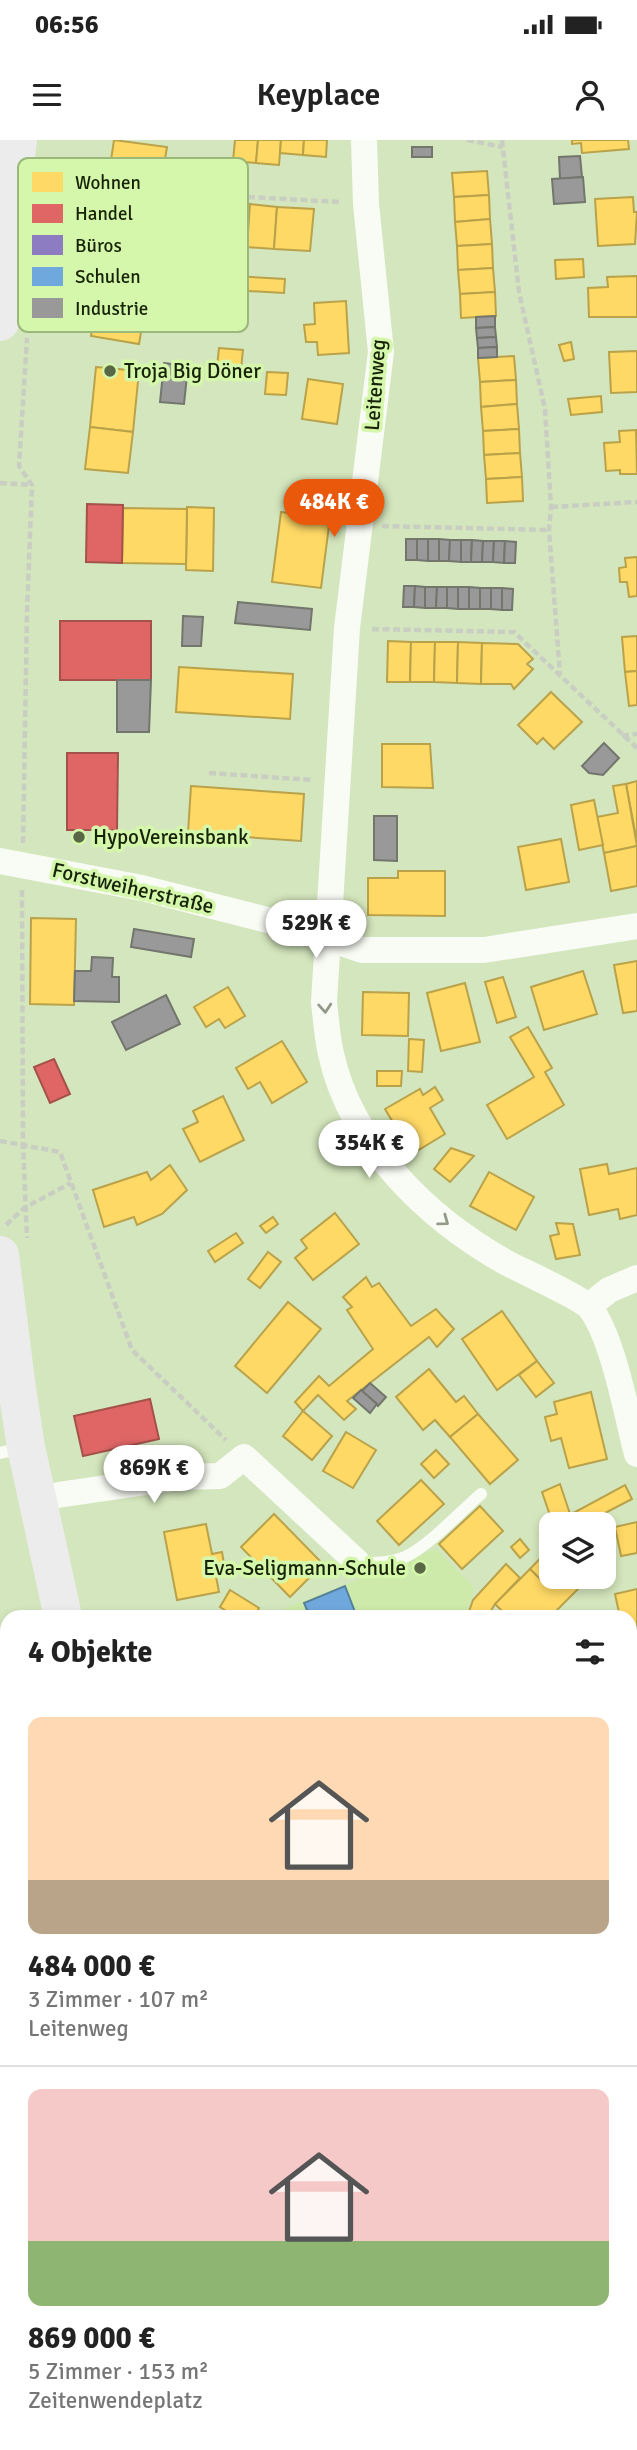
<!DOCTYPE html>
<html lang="de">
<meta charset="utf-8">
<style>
body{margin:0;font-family:Signika,sans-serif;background:#f2f2f2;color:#222;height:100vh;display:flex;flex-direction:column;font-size:26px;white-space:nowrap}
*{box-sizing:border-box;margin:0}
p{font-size:23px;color:#767676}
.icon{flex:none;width:38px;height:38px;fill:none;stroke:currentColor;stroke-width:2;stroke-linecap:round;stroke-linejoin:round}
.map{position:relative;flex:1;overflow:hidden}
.details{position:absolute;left:0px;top:1470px;width:637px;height:840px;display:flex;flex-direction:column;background:#fff;border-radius:21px 21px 0 0;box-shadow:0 4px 10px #0003}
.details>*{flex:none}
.tools{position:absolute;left:539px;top:1372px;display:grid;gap:14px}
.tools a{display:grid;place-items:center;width:77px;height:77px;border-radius:14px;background:#fff;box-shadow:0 4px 10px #0003;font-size:35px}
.price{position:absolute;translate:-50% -60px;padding:0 16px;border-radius:24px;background:#fff;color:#222;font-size:23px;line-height:46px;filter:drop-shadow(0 2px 4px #0008)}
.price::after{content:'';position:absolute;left:50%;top:42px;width:21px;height:16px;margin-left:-10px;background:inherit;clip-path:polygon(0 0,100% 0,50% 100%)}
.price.current{background:#ea580c;color:#fff}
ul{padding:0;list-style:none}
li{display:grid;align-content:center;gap:14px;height:371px;padding:0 28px}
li+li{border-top:2px solid #e0e0e0}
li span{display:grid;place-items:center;height:217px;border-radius:14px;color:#555}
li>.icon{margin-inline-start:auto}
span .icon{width:126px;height:126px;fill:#fffc;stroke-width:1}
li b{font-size:30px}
h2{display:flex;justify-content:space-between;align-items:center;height:84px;padding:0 28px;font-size:30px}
.status{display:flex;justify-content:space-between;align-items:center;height:49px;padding:0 35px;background:#fff;direction:ltr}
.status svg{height:19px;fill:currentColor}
header{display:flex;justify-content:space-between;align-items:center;height:91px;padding:0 28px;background:#fff;font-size:32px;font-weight:600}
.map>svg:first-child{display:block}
.built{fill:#cdeaaa}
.homes{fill:#ffd966;stroke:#b9a249;stroke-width:2}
.shops{fill:#e06666;stroke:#a45249;stroke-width:2}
.offices{fill:#8e7cc3;stroke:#6a618a;stroke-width:2}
.schools{fill:#6fa8dc;stroke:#55809c;stroke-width:2}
.industry{fill:#999;stroke:#72766d;stroke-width:2}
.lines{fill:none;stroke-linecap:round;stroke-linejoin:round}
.path{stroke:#c9cec2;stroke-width:4.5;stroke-dasharray:7 3.5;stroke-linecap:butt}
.service{stroke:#f9fbf5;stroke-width:12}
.minor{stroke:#f9fbf5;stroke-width:26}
.primary{stroke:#edecec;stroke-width:38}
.oneway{stroke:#939a89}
.poi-dot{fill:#596746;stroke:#d5f7ac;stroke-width:2.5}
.labels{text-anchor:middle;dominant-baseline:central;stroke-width:7;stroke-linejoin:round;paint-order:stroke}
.poi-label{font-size:21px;fill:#172306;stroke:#d5f7ac;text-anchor:start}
.street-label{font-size:21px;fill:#172306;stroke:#d5f7ac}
.key{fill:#d5f7ac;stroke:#9cb77a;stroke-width:2}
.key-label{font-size:19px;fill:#172306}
</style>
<div class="status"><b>06:56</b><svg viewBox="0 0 49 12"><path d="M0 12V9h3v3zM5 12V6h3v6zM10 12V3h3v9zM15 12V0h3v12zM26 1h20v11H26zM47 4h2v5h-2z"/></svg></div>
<header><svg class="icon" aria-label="menu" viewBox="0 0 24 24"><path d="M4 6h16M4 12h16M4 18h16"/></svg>Keyplace<svg class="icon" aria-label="person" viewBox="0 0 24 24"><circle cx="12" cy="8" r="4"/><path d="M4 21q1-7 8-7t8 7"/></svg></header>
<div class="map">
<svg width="637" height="2310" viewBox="0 0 637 2310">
<rect width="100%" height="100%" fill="#d4e6bd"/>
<path class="built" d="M436 1409 474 1448 464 1477H282L283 1469Z"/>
<g class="homes">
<path d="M114 0 167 7 160 49 108 40Z"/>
<path d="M235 0H258L256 23 233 21Z"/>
<path d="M258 0H281L279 25 256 23Z"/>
<path d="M281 0H304L303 15 280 13Z"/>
<path d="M304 0H327L326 17 303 15Z"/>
<path d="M572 0H628L629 9 582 13 581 3 572 4Z"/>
<path d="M487 31 489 55 454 57 452 33Z"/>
<path d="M489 55 490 79 455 82 454 57Z"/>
<path d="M633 57 634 72H637L635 104 598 106 595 59Z"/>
<path d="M215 62 250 64 247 107 212 104Z"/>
<path d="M250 64 277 67 274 109 247 107Z"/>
<path d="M277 67 314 69 310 111 274 109Z"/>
<path d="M490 79 492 104 457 106 455 82Z"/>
<path d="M492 104 493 128 458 130 457 106Z"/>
<path d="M583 119 584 137 556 139 555 120Z"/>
<path d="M103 125 151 133 139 204 91 196Z"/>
<path d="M493 128 495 152 460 154 458 130Z"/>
<path d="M216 135 285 139 284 153 230 150 229 167H214Z"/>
<path d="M637 136V177H589L588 148 608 147 607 137Z"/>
<path d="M495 152 496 176 461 178 460 154Z"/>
<path d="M346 161 349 213 318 215 317 202H306L304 185 315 184 314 163Z"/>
<path d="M571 202 574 219 564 221 559 205Z"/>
<path d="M219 208 243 210 241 229 217 227Z"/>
<path d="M637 211V252L611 253 609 212Z"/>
<path d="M514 216 516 240 480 242 478 218Z"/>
<path d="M96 227 139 231 133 292 90 287Z"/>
<path d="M267 232 288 233 286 255 265 254Z"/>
<path d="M308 239 343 244 337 284 302 279Z"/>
<path d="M516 240 517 264 481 267 480 242Z"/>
<path d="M601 256 602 272 571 275 568 259Z"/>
<path d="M517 264 519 289 483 291 481 267Z"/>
<path d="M90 287 133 292 128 333 85 329Z"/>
<path d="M519 289 520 313 484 315 483 291Z"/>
<path d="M636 290 637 334H620V330L606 331 604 303 620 302 619 291Z"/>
<path d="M520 313 522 337 486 339 484 315Z"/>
<path d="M522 337 523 361 487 363 486 339Z"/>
<path d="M187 367 214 368 213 431 186 430Z"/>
<path d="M123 368 187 369 186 424 122 423Z"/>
<path d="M281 372 330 378 321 448 272 442Z"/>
<path d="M637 417V456L629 457 627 442H620L619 428 626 427 625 418Z"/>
<path d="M637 496V531L625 532 622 497Z"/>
<path d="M388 501 411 502 410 542H387Z"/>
<path d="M411 502H435L434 542H410Z"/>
<path d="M435 502H458L457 543 434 542Z"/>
<path d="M458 502 482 503 481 544 457 543Z"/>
<path d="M482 503 518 504 533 519 527 524 533 529 514 549 511 544H481Z"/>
<path d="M179 527 293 534 290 579 176 572Z"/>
<path d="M637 531V565L629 566 625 532Z"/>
<path d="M551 552 582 582 554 609 543 598 537 604 518 585Z"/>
<path d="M382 604H430L433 648 382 647Z"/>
<path d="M637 641V702L626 644Z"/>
<path d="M626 644 637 706 604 713 597 677 618 673 613 646Z"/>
<path d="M191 646 304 654 301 701 188 693Z"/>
<path d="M594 660 603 705 579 710 571 665Z"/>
<path d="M561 699 569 742 526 750 518 707Z"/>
<path d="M637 706V746L611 751 604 713Z"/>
<path d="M398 731H445V776L368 775V738H398Z"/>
<path d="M31 778 76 779 74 865 30 864Z"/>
<path d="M637 821V871L623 873 614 825Z"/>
<path d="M583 831 597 874 544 890 531 847Z"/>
<path d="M503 837 516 877 497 883 485 842Z"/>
<path d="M465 843 480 902 441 911 427 853Z"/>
<path d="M228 847 245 876 225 888 219 879 206 887 194 867Z"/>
<path d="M363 852 409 853 408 896 362 895Z"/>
<path d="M528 887 552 928 545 932 564 965 507 999 487 965 534 937 510 897Z"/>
<path d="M409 899 424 900 422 932 408 931Z"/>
<path d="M282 901 307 942 272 963 260 942 248 949 236 928Z"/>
<path d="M377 931H402L401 946H377Z"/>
<path d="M435 947 443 960 430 968 445 994 412 1014 385 969 420 949 423 955Z"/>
<path d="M223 956 244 1000 200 1022 183 989 198 982 193 971Z"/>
<path d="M451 1008 474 1016 450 1042 434 1029Z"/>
<path d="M607 1024 609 1034 637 1028V1075L620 1079 618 1069 589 1075 580 1029Z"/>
<path d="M170 1025 187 1050 162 1074 137 1085 134 1077 104 1087 93 1050 147 1032 151 1040Z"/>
<path d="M489 1032 534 1057 516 1090 470 1066Z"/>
<path d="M335 1073 359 1104 313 1140 295 1118 307 1108 301 1100Z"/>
<path d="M273 1077 278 1084 266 1093 260 1086Z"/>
<path d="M556 1083 573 1084 580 1115 556 1119 550 1096 559 1094Z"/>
<path d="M236 1093 243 1103 215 1122 208 1111Z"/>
<path d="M268 1112 281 1122 260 1148 248 1139Z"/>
<path d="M366 1137 372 1147 379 1143 411 1186 436 1169 454 1189 437 1207 429 1197 347 1261 356 1269 344 1280 318 1255 303 1271 295 1262 319 1236 329 1246 373 1209 347 1170 352 1167 343 1157Z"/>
<path d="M288 1162 321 1189 267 1253 235 1226Z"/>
<path d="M502 1171 537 1221 497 1250 462 1199Z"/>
<path d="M537 1221 554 1243 536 1257 519 1235Z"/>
<path d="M429 1229 456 1262 464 1256 478 1274 450 1297 435 1280 423 1290 396 1257Z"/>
<path d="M591 1252 607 1319 569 1328 561 1298 551 1301 545 1277 557 1274 554 1262Z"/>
<path d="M303 1271 332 1296 312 1320 283 1296Z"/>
<path d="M478 1274 518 1320 490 1344 450 1297Z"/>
<path d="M346 1292 376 1310 353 1348 323 1331Z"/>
<path d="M436 1310 449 1324 434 1338 421 1324Z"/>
<path d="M421 1340 444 1364 399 1405 377 1381Z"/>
<path d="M560 1344 570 1374 553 1384 542 1352Z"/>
<path d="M625 1345 632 1359 584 1384H553Z"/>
<path d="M480 1366 503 1391 462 1429 439 1404Z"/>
<path d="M274 1374 323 1424 290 1457 241 1407Z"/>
<path d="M637 1382V1413L621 1416 615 1387Z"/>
<path d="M206 1384 212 1414 222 1412 224 1424 214 1426 219 1452 177 1460 164 1392Z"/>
<path d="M520 1399 529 1410 520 1418 511 1407Z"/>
<path d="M551 1407V1427L540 1439 530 1429Z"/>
<path d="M506 1424 520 1438 495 1464 487 1477H467L473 1460Z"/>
<path d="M551 1427V1437H590L553 1474 556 1477H508L495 1464 530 1429 540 1439Z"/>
<path d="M637 1449V1517L630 1518V1477H620L615 1454Z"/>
<path d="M230 1450 259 1468 254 1477H236L220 1467Z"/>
<path d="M0 1506 7 1538 0 1541Z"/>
<path d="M7 1575V1625L0 1627V1577Z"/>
<path d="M7 1625V1675L0 1677V1627Z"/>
<path d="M7 1700V1742L0 1701Z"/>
<path d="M7 1761V1790H0V1763Z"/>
<path d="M7 1847V1877L2 1878 0 1848Z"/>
<path d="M4 2147 7 2199 0 2200V2148Z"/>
<rect x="630" y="2153" width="7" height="48"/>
<rect x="630" y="2230" width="7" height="21"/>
<rect x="630" y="2251" width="7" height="38"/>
<path d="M133 2303H146V2310H134Z"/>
<path d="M183 2303H218L220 2310H185Z"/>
<path d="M238 2303H288L291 2310H241Z"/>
<path d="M449 2303H513L449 2307Z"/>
</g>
<g class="shops">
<path d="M87 364 123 365 122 423 86 422Z"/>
<rect x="60" y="481" width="91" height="59"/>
<path d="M67 613H118L117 690H67Z"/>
<path d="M54 919 70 954 50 963 34 927Z"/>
<path d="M150 1259 159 1299 83 1316 74 1276Z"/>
</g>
<path class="offices" d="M0 1921H7V1964L0 1963Z"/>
<path class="schools" d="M345 1446 357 1477H310L304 1463Z"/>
<g class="industry">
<rect x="412" y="7" width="20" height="10"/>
<path d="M580 16 582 37 560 39 559 17Z"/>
<path d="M583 37 585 62 554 64 552 39Z"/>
<path d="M495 176V187L476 188V177Z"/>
<path d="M495 187 496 197 477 198 476 188Z"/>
<path d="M496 197 497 207 478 208 477 198Z"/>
<path d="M497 207V217L478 218V208Z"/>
<path d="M164 223 188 226 184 264 160 262Z"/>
<rect x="406" y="399" width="11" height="21"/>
<path d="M417 399H428V421L417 420Z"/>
<rect x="428" y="399" width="11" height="22"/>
<path d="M439 399 450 400 449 421H439Z"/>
<path d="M450 400H461V422L449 421Z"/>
<path d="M461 400H472L471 422H461Z"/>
<path d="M472 400 483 401 482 422H471Z"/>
<path d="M483 401H494L493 422H482Z"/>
<path d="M494 401H505L504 423 493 422Z"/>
<path d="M505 401 516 402 515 423H504Z"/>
<path d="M404 446H415L414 467H403Z"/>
<path d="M415 446 425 447V468L414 467Z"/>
<path d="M425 447H437L436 468H425Z"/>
<path d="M437 447H447V468H436Z"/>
<path d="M447 447H458V469L447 468Z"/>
<rect x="458" y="447" width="11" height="22"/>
<path d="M469 447 480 448V469H469Z"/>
<rect x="480" y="448" width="11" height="21"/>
<path d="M491 448H502V470L491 469Z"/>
<path d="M502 448 513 449 512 470H502Z"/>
<path d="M238 462 312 469 310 490 235 483Z"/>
<path d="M183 476 203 477 201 506H182Z"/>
<path d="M117 540H151L149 592H117Z"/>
<path d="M604 603 619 618 603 635 589 633 582 626Z"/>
<path d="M374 676H397V721L374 720Z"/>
<path d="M134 789 194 799 191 817 131 807Z"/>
<path d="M92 817 113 818 112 837H119V862L74 861 75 831H91Z"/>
<path d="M166 855 180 884 126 910 112 882Z"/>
<path d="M370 1243 386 1257 378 1266 362 1251Z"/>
<path d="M361 1250 377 1264 370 1273 353 1258Z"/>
<path d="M7 1748V1761L0 1763V1749Z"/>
<path d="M7 1822V1836L0 1837V1823Z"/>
</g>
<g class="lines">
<g class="path">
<path d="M467 0 503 7"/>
<path d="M502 0 519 152 545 269 551 367 549 390 560 534"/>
<path d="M248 57 341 62"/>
<path d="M0 343 32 345"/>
<path d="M551 367 637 362"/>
<path d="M382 386 549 390"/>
<path d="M372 489 514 492 637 608"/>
<path d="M622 596 637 594"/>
<path d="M209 633 313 640"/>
<path d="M23 703 27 472 32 345 19 326 27 198"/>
<path d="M22 750 23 1004 27 1098"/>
<path d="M0 1001 60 1012 132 1210 226 1300"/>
<path d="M6 1085 24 1068 71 1043"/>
<path d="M630 1981 637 1985"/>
<path d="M0 2303H7"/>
</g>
<g class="service">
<path d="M0 1313 23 1308"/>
<path d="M357 1422C372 1424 391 1423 405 1417 429 1406 461 1371 481 1354"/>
<path d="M0 1558 7 1557"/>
<path d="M0 2215H7"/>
</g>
<g class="minor">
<path d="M364 0 366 64 381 212 347 488 324 862C326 879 327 897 331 914 351 1005 428 1079 507 1123 522 1131 582 1158 590 1168 613 1197 627 1276 637 1314"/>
<path d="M0 721 142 748 291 786 362 810H484L637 786"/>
<path d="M589 1166 609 1150 637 1138"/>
<path d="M37 1361 58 1355 181 1337 220 1336 244 1317 357 1422"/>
<path d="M630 1587 637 1586"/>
<path d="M0 2029 7 2017"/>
</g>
<g class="primary">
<path d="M0 182 11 53 18 0"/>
<path d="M0 1115 17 1249 26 1307 63 1477"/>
<path d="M333 2303 336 2310"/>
</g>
</g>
<defs><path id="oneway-chevron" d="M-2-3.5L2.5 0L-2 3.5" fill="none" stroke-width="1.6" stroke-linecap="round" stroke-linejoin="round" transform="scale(1.75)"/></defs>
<g class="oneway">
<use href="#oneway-chevron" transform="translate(325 868) rotate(86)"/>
<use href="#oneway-chevron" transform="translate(444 1081) rotate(36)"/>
</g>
<g class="poi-dot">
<circle cx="110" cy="231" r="7"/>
<circle cx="79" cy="697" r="7"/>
<circle cx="420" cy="1428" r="7"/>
</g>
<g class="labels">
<g class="poi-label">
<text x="124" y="231">Troja Big Döner</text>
<text x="93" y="697">HypoVereinsbank</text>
<text x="406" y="1428" text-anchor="end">Eva-Seligmann-Schule</text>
</g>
<g class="street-label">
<text transform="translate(375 245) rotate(-86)">Leitenweg</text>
<text transform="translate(133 748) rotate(13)">Forstweiherstraße</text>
</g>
</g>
<rect x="18" y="18" width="230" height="174" rx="10" class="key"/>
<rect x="32" y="32" width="31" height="20" fill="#ffd966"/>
<rect x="32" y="64" width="31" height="19" fill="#e06666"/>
<rect x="32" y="95" width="31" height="20" fill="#8e7cc3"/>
<rect x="32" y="127" width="31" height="19" fill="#6fa8dc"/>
<rect x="32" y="158" width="31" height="20" fill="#999"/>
<g class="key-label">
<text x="75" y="49">Wohnen</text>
<text x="75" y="80">Handel</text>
<text x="75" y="112">Büros</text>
<text x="75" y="143">Schulen</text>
<text x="75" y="175">Industrie</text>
</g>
</svg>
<div class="tools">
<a><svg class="icon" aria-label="layers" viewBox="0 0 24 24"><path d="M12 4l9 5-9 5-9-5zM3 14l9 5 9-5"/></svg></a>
</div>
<b class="price current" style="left:334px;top:399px">484K €</b>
<b class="price" style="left:316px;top:820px">529K €</b>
<b class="price" style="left:369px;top:1040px">354K €</b>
<b class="price" style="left:154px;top:1365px">869K €</b>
<section class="details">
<h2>4 Objekte<svg class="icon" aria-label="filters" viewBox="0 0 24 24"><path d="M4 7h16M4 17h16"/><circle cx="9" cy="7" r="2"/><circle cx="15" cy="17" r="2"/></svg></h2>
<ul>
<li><span style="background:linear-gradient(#ffd9b3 75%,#b9a48a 0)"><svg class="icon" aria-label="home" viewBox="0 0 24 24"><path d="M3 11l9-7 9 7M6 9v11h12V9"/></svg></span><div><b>484 000 €</b><p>3 Zimmer · 107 m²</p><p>Leitenweg</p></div></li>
<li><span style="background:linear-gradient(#f6c9c9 70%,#8fb573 0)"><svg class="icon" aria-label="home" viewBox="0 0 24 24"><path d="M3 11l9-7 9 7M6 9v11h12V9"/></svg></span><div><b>869 000 €</b><p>5 Zimmer · 153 m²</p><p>Zeitenwendeplatz</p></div></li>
</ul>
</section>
</div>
